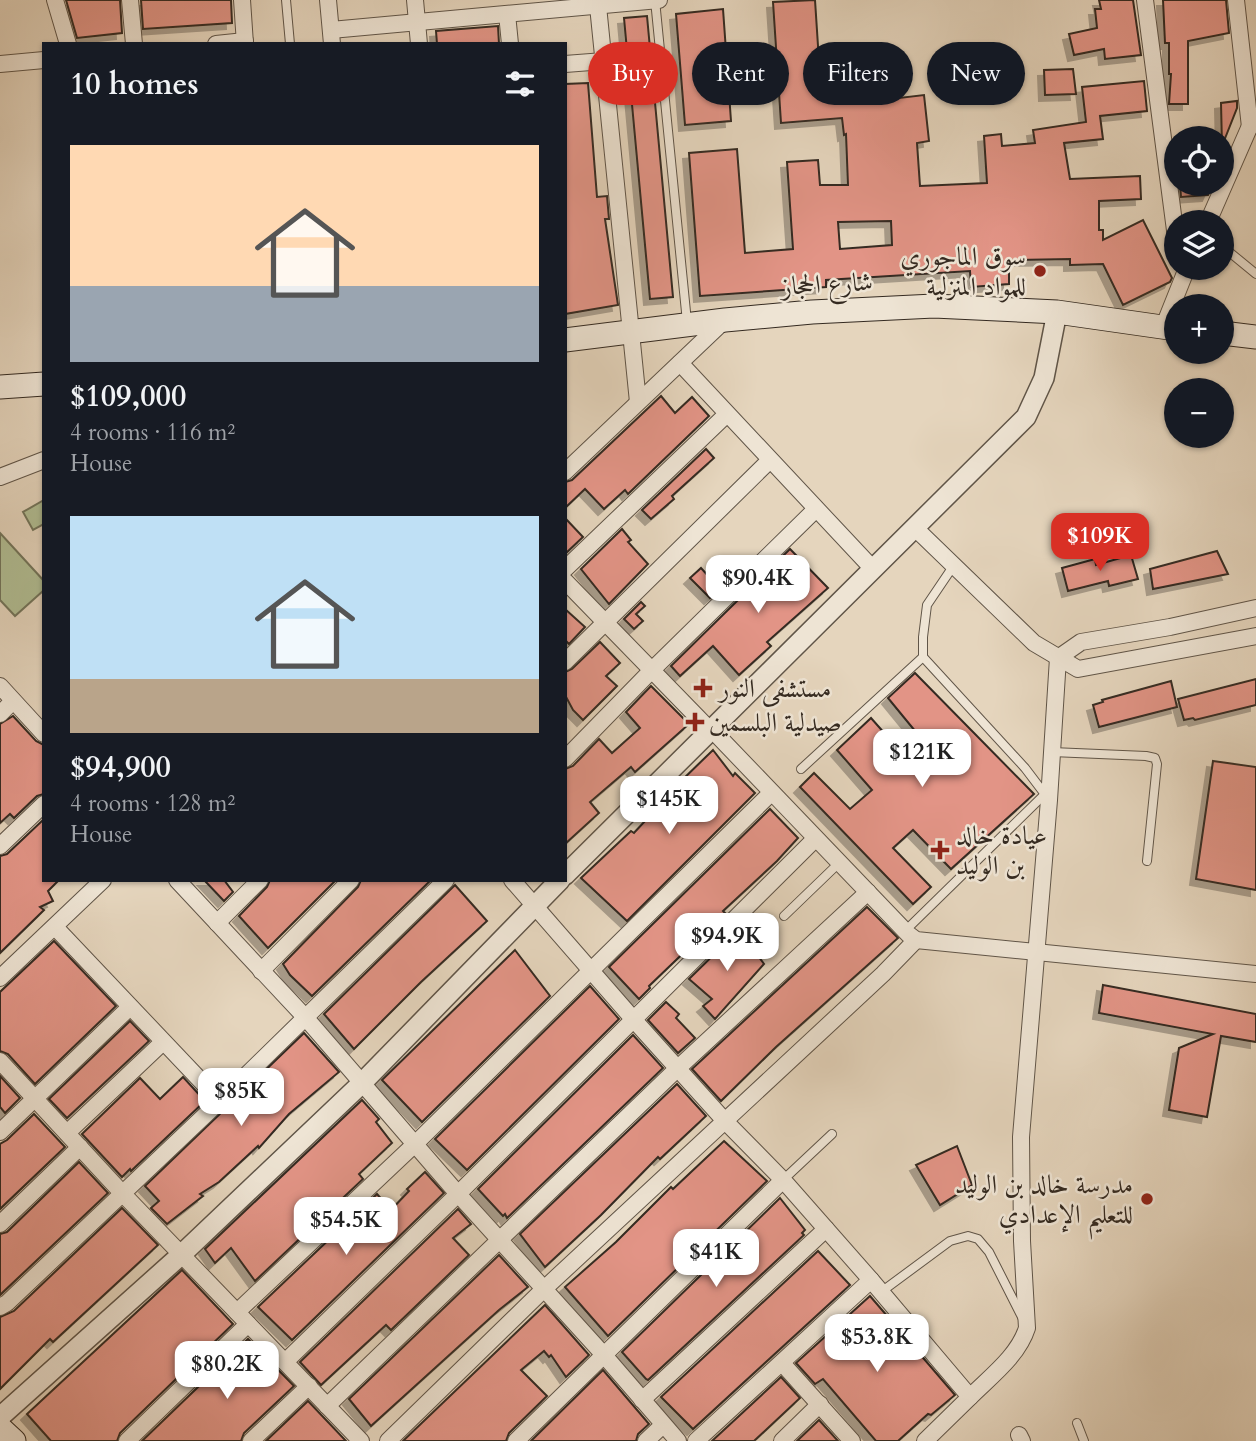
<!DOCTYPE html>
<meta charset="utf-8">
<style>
body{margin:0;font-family:Cardo,Amiri,serif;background:#242831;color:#f1f3f6;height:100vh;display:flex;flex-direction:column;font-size:26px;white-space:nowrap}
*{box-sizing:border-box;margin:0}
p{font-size:23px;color:#9ea1a6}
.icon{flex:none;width:38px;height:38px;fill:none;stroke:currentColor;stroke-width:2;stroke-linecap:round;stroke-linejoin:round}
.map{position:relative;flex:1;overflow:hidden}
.panel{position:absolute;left:42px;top:42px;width:525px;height:840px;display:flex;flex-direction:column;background:#171b24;border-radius:0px;box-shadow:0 2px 5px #0004}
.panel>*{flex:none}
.banner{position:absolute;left:588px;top:42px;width:562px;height:63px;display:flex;gap:14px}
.buttons{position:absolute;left:1164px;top:126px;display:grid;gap:14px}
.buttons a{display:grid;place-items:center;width:70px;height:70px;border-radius:50%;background:#171b24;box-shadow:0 2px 5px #0004;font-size:35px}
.price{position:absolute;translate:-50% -60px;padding:0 16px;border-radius:14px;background:#fff;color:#222;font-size:23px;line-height:46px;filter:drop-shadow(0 2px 4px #0008)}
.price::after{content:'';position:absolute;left:50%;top:42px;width:21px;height:16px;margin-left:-10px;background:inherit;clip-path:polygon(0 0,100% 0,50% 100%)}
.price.active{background:#d93025;color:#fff}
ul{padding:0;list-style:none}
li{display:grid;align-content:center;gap:14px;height:371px;padding:0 28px}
li span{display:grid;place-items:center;height:217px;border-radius:0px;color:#555}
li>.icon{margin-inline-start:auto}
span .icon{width:126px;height:126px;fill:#fffc;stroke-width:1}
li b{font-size:30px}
h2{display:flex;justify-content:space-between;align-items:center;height:84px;padding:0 28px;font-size:30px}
.chip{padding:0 24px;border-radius:32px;background:#171b24;box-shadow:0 2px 5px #0004;font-size:24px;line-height:63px}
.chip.active{background:#d93025;color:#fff}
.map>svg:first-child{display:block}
.garden{fill:#b1be94;stroke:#72745a;stroke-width:2}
.building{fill:#e29486;stroke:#342a21;stroke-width:2;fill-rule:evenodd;filter:url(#shadow)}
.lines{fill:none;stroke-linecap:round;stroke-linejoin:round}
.service-casing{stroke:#605548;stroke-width:10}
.minor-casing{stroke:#605548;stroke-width:18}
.tertiary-casing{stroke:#605548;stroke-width:22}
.secondary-casing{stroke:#342a21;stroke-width:25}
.service{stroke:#eee4d4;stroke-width:8}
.minor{stroke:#eee4d4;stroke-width:16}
.tertiary{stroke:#eee4d4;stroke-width:19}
.secondary{stroke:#eee4d4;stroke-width:23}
.poi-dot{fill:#8f2418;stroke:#eee4d4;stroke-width:2.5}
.labels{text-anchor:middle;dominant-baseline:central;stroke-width:5;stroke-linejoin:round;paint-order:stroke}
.poi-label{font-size:26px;fill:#342a21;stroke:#eee4d4;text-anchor:start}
.street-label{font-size:26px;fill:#342a21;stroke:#eee4d4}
</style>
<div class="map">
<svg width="1256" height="1441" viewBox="0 0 1256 1441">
<defs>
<filter id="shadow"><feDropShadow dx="-6" dy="6" stdDeviation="0" flood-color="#0004"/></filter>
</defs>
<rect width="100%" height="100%" fill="#e5d5bd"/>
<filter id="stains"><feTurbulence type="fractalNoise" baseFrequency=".00286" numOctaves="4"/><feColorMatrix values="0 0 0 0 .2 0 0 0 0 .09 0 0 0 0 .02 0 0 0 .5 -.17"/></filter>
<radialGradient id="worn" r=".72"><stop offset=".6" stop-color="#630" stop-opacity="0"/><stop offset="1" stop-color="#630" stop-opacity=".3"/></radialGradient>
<g class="garden">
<path d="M44 500V524L33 530 23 512Z"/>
<path d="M0 533 44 581V590L15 616 0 600Z"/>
</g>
<g class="building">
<path d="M66 0H120L122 33 77 38Z"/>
<path d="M141 0H231L232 23 143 29Z"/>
<path d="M815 0 821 92 847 91 842 46 864 44 869 88H873L874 101 924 95 929 141 917 143 920 186 987 183 984 136 1001 134 1002 146 1035 143 1033 130 1086 122 1082 87 1144 81 1147 111 1100 116 1103 139 1064 143 1070 179 1140 176 1141 199 1099 201V230H1103V240L1143 220 1172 278 1170 282 1123 305 1103 264 1070 265V259L1009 260V284L971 287 970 271 826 280V287L700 296 689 153 737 149 745 253 793 249 787 162 818 160 820 185H848L846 134 844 135 842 118 781 123 773 2ZM891 221 892 245 840 249 838 222Z"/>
<path d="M1099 0H1133L1141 55 1105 59 1104 49 1074 55 1069 34 1097 28 1095 9H1101Z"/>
<path d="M1163 0H1226L1229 33 1188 41V104H1169L1171 74H1169V43H1165Z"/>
<path d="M723 9 731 121 685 125 676 14Z"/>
<path d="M647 16 673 297 650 299 624 18Z"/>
<path d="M498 26 499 44H437L436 31Z"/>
<path d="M1073 69 1076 94 1045 95 1044 70Z"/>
<path d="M588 83 597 197 607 196 609 219H605L618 305 565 314V84Z"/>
<path d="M1237 101V108L1222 146 1221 103Z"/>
<path d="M1180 184H1213L1208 195 1181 197Z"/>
<path d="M661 396 675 413 692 397 709 416 628 494 625 490 604 509 585 489 565 508V482L572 480Z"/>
<path d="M706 449 714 458 672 496 674 499 651 519 642 510Z"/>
<path d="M565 518 583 537 566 553 565 552Z"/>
<path d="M622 529 631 540 628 542 648 564 609 604 581 569Z"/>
<path d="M790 549 828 588 767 642 771 646 739 675 713 646 680 676 671 666Z"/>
<path d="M1217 551 1228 574 1153 589 1150 569Z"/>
<path d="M1131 555 1138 579 1109 586 1108 581 1068 591 1062 568 1095 559 1096 565Z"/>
<path d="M701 568 720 589 710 598 690 578Z"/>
<path d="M641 602 645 606 636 614 643 621 634 629 624 619Z"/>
<path d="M565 609 585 627 569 644 565 640Z"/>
<path d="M600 642 620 663 606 676 617 686 583 720 573 710 565 695V672L572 669Z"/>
<path d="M915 673 1034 794 951 869 913 830 893 848 931 887 913 904 800 787 814 773 850 809 872 790 837 750 871 718 902 753 920 737 888 698Z"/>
<path d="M1256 679V705L1195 720 1193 718 1184 720 1178 699Z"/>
<path d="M1171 681 1177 707 1099 727 1093 705 1103 702 1102 700Z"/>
<path d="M651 686 689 724 635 772 631 767 590 802 599 813 565 844V769L573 766 599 739 612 753 640 728 626 712Z"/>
<path d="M13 716 36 741 44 745V794L37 796 14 818 10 814 0 823V724Z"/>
<path d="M713 750 733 776 735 773 755 793 627 921 581 878 631 831 634 833 661 804 657 801 675 783 677 785Z"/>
<path d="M1213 761 1256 767V890L1196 879Z"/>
<path d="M770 809 798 838 777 861 723 911 725 913 649 986 650 988 639 999 609 967Z"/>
<path d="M44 819V880H59L48 891 53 901 40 907 44 910 0 953V856L7 854Z"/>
<path d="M204 880H224L233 892 224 901Z"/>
<path d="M270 880H336L268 948 239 916 267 887Z"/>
<path d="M361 880H431L312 996 290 975 283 964 358 887Z"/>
<path d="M455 885 487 921 421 982 354 1049 324 1014Z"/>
<path d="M867 907 898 938 776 1047 721 1101 692 1069Z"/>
<path d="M739 930 764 964 715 1019 703 1006 712 999 689 979Z"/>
<path d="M54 941 116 1006 35 1084 8 1054 0 1051V992Z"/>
<path d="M515 950 550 996 422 1122 382 1080Z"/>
<path d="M1103 985 1256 1014V1042L1221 1036 1207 1117 1169 1110 1179 1048 1213 1034 1099 1013Z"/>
<path d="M590 986 619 1019 467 1170 435 1139Z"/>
<path d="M666 1002 679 1014 676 1018 695 1038 678 1053 648 1020Z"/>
<path d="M130 1021 149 1041 67 1118 49 1099Z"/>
<path d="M304 1033 339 1072 289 1114 259 1148 258 1146 219 1182 200 1194 203 1196 167 1224 151 1208 159 1201 145 1186Z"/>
<path d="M633 1035 663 1068 507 1218 505 1214 503 1216 478 1189Z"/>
<path d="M0 1076 20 1098 5 1113 0 1107Z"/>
<path d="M183 1077 205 1101 131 1171 130 1169 122 1177 82 1134 140 1078 160 1099Z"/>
<path d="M677 1084 706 1116 660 1159 658 1157 601 1215 545 1267 520 1234Z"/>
<path d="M362 1100 379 1119 376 1122 392 1143 359 1174 363 1179 255 1281 231 1248 215 1263 205 1249Z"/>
<path d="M34 1114 65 1147 0 1209V1144L7 1140Z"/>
<path d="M724 1141 767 1181 608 1336 565 1287 616 1242 671 1187 673 1189Z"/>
<path d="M957 1146 972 1185 940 1205 916 1165Z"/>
<path d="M79 1162 108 1193 0 1295V1234L7 1232Z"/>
<path d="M425 1172 444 1193 292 1340 258 1307 377 1194 391 1210 409 1191 407 1189Z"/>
<path d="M780 1198 805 1230 802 1233 804 1235 648 1380 646 1379 622 1352Z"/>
<path d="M122 1208 158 1245 53 1342 50 1339 0 1389V1317L14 1311Z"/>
<path d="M458 1209 471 1224 453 1238 469 1255 391 1330 386 1325 321 1385 300 1362Z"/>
<path d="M818 1251 850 1285 693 1429 661 1397Z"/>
<path d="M499 1255 528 1287 499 1310 371 1426 349 1399Z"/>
<path d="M182 1270 233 1324 120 1433 117 1441H51L27 1414Z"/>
<path d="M870 1296 955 1395 931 1415 928 1414 898 1441H876L823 1379 815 1384 796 1363Z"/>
<path d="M545 1305 589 1355 566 1377 551 1355 549 1357 544 1351 521 1370 547 1396 509 1433 506 1441H403Z"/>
<path d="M248 1339 294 1386 244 1433 241 1441H142Z"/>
<path d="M603 1370 649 1424 638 1434 636 1441H531Z"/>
<path d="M781 1377 800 1398 754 1441H712Z"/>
<path d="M308 1401 346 1441H266Z"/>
<path d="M819 1420 838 1441H797Z"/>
</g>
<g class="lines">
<g class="service-casing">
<g id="service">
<path d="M286 0 290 44"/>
<path d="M655 0 687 322"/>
<path d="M1222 246 1256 274"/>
<path d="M954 565 927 605 923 637V657L1025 768 1047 797"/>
<path d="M1052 752 1146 756 1155 758 1157 764 1147 861"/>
<path d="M801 769 923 657"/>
<path d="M784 916 839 863"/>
<path d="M905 931 1045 794"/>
<path d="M783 1180 832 1134"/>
<path d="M881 1292 950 1241 968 1236 978 1239 989 1252 1023 1319"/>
<path d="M1077 1423 1084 1441"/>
</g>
</g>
<g class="minor-casing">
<g id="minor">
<path d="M55 0 68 44"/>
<path d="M130 0 134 44"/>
<path d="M242 0 245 44"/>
<path d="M328 0 332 44"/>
<path d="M415 0 419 44"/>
<path d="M1145 0 1176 238"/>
<path d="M1236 0 1250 127"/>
<path d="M598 6 638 402"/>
<path d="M507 14 510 44"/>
<path d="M331 30 659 0"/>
<path d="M216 44 245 41"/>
<path d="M0 64 44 60"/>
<path d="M565 64 604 61"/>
<path d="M1208 222 1253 119"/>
<path d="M1163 328 1187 268"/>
<path d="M680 363 873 569"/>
<path d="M565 472 725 320"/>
<path d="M0 477 44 460"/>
<path d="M915 528 1034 643 1078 669 1256 636"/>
<path d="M565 569 727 414"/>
<path d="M565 581 710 730"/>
<path d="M1058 658 1081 642 1170 627 1256 608"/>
<path d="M565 662 770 460"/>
<path d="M0 686 44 734"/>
<path d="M0 714 13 701"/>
<path d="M719 737 908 934 916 940 1256 974"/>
<path d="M565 759 651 671 816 509"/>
<path d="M0 846 44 804"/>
<path d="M177 880 305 1017 458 1194 603 1354 678 1441"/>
<path d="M512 880 634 1020 724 1120 783 1180 871 1280 970 1397 925 1441"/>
<path d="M217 923 260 880"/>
<path d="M55 927 220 1101"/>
<path d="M261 971 351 880"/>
<path d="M0 978 103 880"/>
<path d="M0 1061 123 1194 361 1441"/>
<path d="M0 1132 130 1007"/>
<path d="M67 1133 163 1042"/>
<path d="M0 1224 80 1147"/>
<path d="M0 1307 7 1303 220 1101 446 880"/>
<path d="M237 1312 415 1144 771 793"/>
<path d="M285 1362 458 1194 815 839"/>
<path d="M782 1363 852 1441"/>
<path d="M970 1397C991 1376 1018 1356 1027 1328L1022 1241 1021 1137 1049 800 1058 658"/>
<path d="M642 1400 826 1229"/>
<path d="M327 1406 678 1068 868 892"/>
<path d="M1019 1435 1022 1441"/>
<path d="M127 1441 248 1324"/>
<path d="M251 1441 309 1386"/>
<path d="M388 1441 544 1289 883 974 916 940"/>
<path d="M516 1441 783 1180"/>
<path d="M646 1441 663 1425"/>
<path d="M696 1441 871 1280"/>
<path d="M782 1441 820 1404"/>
</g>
</g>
<g class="tertiary-casing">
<g id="tertiary">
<path d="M565 875 1026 417 1044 378 1057 312"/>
<path d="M0 1417 182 1254 361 1084 560 880"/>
</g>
</g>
<g class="secondary-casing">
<g id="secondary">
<path d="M1222 333 1256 337"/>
<path d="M565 340 725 320 812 312 934 306 1057 312 1176 329"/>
<path d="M0 387 44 384"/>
<path d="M0 1428 14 1441"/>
</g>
</g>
<use href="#service" class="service"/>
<use href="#minor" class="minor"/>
<use href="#tertiary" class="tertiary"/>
<use href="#secondary" class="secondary"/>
</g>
<g class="poi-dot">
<circle cx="1040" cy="271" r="7"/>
<path d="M699.5 677.5h7v7h7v7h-7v7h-7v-7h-7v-7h7z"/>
<path d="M691.5 711.5h7v7h7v7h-7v7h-7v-7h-7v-7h7z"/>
<path d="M936.5 839.5h7v7h7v7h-7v7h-7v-7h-7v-7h7z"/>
<circle cx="1147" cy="1199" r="7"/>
</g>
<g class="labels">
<g class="poi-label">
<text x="1026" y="256" text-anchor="end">سوق الماجوري<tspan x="1026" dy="30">للمواد المنزلية</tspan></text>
<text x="719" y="688">مستشفى النور</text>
<text x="709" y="722">صيدلية البلسمين</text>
<text x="956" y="835">عيادة خالد<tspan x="956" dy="30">بن الوليد</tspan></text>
<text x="1133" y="1184" text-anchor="end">مدرسة خالد بن الوليد<tspan x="1133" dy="30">للتعليم الإعدادي</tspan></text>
</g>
<g class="street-label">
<text transform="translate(827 284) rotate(-3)">شارع الحجاز</text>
</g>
</g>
<rect width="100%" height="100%" filter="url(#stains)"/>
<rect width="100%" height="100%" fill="url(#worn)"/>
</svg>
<div class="buttons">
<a><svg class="icon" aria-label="locate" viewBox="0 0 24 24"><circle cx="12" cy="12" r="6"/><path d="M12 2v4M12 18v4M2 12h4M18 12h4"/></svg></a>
<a><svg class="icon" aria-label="layers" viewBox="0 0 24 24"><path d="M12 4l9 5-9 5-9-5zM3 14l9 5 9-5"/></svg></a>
<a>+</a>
<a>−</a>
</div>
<b class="price active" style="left:1100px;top:573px">$109K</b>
<b class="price" style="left:758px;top:615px">$90.4K</b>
<b class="price" style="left:922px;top:789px">$121K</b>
<b class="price" style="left:669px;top:836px">$145K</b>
<b class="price" style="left:727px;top:973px">$94.9K</b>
<b class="price" style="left:241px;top:1128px">$85K</b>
<b class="price" style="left:346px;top:1257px">$54.5K</b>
<b class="price" style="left:716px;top:1289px">$41K</b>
<b class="price" style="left:877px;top:1374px">$53.8K</b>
<b class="price" style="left:227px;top:1401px">$80.2K</b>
<div class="banner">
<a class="chip active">Buy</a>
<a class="chip">Rent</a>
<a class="chip">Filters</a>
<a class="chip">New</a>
</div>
<section class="panel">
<h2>10 homes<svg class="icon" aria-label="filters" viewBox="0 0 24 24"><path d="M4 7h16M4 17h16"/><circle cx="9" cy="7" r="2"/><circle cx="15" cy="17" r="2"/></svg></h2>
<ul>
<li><span style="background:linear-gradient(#ffd9b3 65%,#9aa5b1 0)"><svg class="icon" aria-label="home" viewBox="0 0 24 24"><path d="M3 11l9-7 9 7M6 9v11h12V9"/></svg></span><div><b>$109,000</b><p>4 rooms · 116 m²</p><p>House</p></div></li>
<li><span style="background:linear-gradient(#bfe0f5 75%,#b9a48a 0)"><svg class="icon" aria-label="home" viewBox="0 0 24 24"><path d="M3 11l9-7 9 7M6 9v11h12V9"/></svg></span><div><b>$94,900</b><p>4 rooms · 128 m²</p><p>House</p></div></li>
</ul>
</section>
</div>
